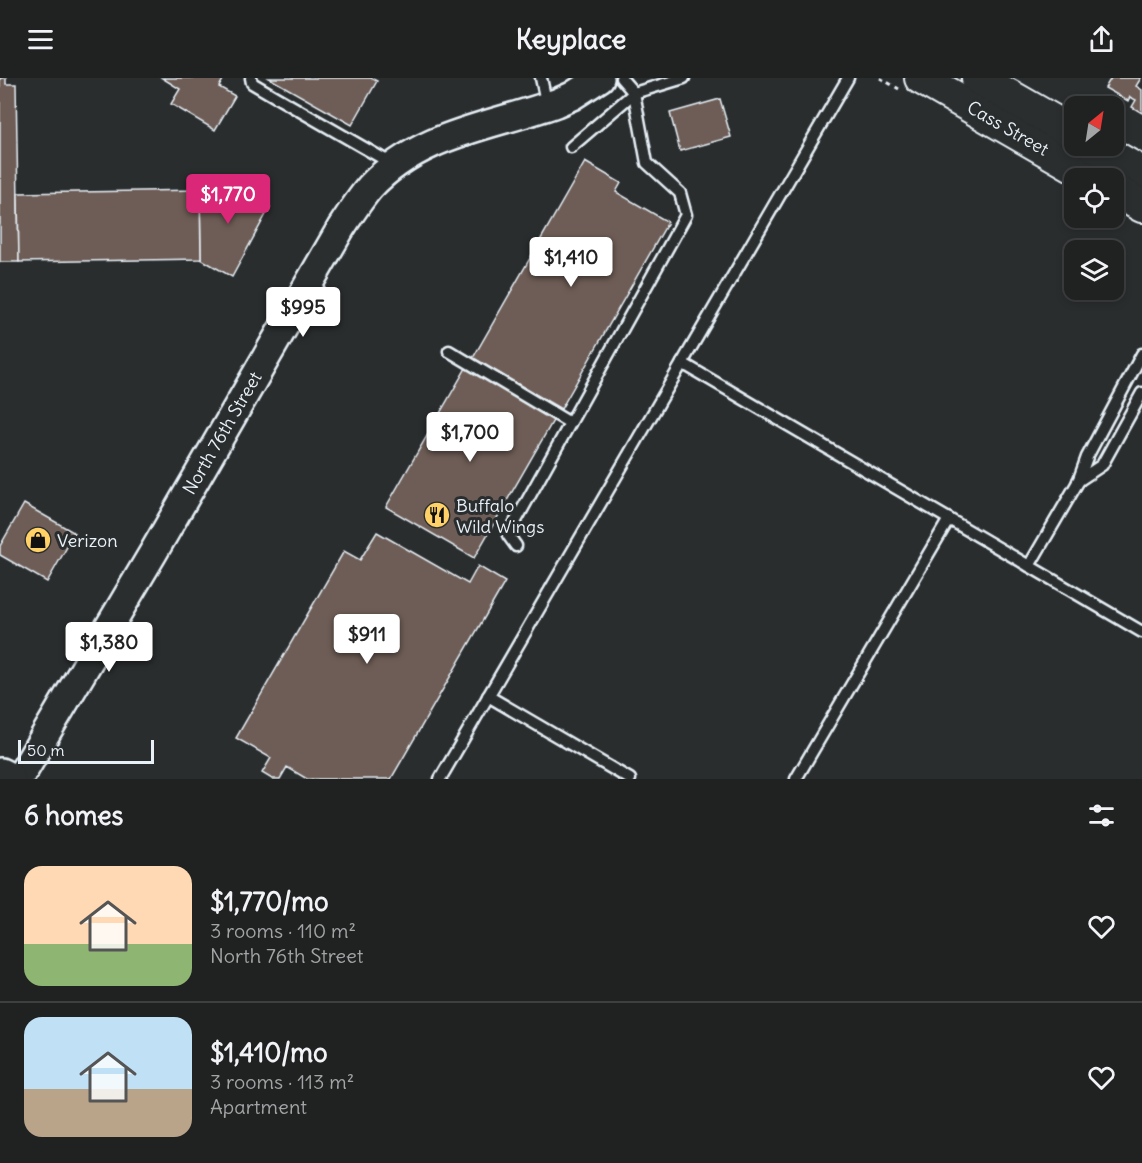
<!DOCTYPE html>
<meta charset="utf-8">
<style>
body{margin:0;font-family:Delius,sans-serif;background:#282a2a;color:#f1f3f6;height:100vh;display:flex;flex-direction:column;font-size:22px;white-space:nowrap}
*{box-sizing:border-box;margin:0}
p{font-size:20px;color:#a2a4a5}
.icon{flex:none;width:33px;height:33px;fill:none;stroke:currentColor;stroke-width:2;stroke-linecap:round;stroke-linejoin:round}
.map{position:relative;height:701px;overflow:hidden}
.panel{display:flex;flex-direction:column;background:#202222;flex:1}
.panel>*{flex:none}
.needle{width:39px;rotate:30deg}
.tools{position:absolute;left:1064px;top:18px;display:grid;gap:12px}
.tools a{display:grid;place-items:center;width:60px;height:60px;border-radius:12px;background:#202222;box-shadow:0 3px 9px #0003,0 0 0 2px #3d3f40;font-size:30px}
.scale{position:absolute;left:18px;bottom:15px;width:136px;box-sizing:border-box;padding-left:6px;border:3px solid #e8f1f8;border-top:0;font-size:16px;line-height:21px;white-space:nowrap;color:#e8f1f8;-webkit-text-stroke:4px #2a2d2e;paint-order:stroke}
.price{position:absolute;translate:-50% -51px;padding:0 14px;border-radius:6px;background:#fff;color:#222;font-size:20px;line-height:39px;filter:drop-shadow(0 2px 3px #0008)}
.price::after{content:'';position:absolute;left:50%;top:36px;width:18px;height:14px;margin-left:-9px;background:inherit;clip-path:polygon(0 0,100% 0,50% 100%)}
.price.current{background:#db2777;color:#fff}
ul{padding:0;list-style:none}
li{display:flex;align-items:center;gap:18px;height:150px;padding:0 24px}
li+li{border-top:2px solid #3d3f40}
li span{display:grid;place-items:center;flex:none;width:168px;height:120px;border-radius:18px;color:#555}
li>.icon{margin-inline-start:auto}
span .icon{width:72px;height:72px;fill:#fffc;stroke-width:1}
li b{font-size:26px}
h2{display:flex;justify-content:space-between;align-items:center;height:72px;padding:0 24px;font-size:26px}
header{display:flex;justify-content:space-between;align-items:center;height:78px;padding:0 24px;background:#202222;font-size:27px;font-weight:700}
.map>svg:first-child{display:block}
.building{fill:#6e5d57;stroke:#e8f1f8;stroke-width:1.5}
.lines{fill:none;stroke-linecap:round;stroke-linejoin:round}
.service-casing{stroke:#e8f1f8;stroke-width:15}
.tertiary-casing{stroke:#e8f1f8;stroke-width:32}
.secondary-casing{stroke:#e8f1f8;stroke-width:36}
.trunk-casing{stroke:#e8f1f8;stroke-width:38}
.path{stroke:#e8f1f8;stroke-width:3;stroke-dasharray:4.5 4.5;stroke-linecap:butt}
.service{stroke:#2a2d2e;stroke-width:10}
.tertiary{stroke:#2a2d2e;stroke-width:27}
.secondary{stroke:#2a2d2e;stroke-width:32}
.trunk{stroke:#2a2d2e;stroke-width:33}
.labels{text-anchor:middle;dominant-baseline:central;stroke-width:6;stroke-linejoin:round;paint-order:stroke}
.street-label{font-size:18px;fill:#e8f1f8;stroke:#2a2d2e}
.poi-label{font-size:18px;fill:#e8f1f8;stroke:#2a2d2e;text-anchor:start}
</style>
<header><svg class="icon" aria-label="menu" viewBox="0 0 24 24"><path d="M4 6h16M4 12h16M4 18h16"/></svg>Keyplace<svg class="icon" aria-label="share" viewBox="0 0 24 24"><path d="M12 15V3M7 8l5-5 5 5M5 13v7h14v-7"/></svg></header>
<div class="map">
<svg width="1142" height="701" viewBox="0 0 1142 701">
<rect width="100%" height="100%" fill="#2a2d2e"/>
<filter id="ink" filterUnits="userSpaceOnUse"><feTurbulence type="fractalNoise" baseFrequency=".0167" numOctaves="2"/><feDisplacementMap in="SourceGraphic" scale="12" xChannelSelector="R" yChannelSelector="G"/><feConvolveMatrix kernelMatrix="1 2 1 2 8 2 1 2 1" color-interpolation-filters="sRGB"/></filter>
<g filter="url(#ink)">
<g class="building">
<path d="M0 0H6V6H16L19 184H0Z"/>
<path d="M162 0H224L219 9 235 18 215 52 171 26 180 11Z"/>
<path d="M269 0H371L377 3 352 47Z"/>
<path d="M1111 0H1141L1136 8 1142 12V35L1132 29 1136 22 1130 19 1128 23 1105 10Z"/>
<path d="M720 21 731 59 680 73 670 35Z"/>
<path d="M585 84 621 105 616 114 668 144 561 331 473 280Z"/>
<path d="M208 98 242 118 244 114 270 129 232 199 201 181 200 112Z"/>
<path d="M200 112 201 181 19 184 18 115Z"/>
<path d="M466 290 554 341 474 480 386 429Z"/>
<path d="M24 426 75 455 47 504 0 477V468Z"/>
<path d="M377 454 468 506 478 488 505 504 391 701H307L287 689 280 701H272L262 695 271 680 236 660 344 473 360 482Z"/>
</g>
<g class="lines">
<g class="service-casing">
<g id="service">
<path d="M251 0 252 5 274 18 394 87"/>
<path d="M541 0 547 28"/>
<path d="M621 0 634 15 684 0"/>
<path d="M571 69 634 15"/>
<path d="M449 273 570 345"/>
<path d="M682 285 1142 554"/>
<path d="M1078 403 1102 387 1142 315"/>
<path d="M516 468 508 457 686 137 680 115 647 85 634 15"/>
<path d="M1029 488 1078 404 1087 379 1142 276"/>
<path d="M488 618 630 701"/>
<path d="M440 701 848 0"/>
<path d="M796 701 949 441"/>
</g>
</g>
<g class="tertiary-casing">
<path id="tertiary" d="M19 701 153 475 341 150C350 136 359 122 370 109 420 55 490 49 556 25L572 18 600 0"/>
</g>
<g class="secondary-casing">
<g id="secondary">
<path d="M921 0 1095 100"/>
<path d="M978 0 1074 55"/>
<path d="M1095 68 1142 95"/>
<path d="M1113 111 1142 128"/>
</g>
</g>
<g class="trunk-casing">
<path id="trunk" d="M0 697 8 701"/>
</g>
<path class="path" d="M880 0 899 11"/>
<use href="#service" class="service"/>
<use href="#tertiary" class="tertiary"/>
<use href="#secondary" class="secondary"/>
<use href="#trunk" class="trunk"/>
</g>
</g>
<defs>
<g id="restaurant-disc" transform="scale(1.35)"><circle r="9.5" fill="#ffd166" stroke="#2a2d2e"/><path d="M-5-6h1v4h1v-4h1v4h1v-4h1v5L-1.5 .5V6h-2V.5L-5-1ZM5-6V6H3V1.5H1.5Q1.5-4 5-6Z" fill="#111"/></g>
<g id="shop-disc" transform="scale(1.35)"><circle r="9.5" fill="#ffd166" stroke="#2a2d2e"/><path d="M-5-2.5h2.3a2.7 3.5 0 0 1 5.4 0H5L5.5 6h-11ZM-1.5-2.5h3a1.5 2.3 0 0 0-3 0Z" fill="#111"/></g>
</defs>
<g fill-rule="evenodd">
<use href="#restaurant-disc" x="437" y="437"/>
<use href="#shop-disc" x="38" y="462"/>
</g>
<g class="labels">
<g class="street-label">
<text transform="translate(1008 50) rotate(30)">Cass Street</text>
<text transform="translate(222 355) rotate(-60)">North 76th Street</text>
</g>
<g class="poi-label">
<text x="456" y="427">Buffalo<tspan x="456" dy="21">Wild Wings</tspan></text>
<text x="57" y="462">Verizon</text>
</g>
</g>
</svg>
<div class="tools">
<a><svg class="needle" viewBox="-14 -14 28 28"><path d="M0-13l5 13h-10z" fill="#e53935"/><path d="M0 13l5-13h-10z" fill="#a2a4a5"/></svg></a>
<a><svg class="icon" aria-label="locate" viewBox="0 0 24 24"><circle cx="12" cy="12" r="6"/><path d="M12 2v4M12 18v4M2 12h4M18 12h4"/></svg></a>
<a><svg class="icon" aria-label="layers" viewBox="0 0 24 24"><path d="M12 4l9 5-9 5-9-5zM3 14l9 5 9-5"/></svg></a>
</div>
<div class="scale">50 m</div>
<b class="price current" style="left:228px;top:147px">$1,770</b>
<b class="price" style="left:571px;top:210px">$1,410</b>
<b class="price" style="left:303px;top:260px">$995</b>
<b class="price" style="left:470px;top:385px">$1,700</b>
<b class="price" style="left:367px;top:587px">$911</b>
<b class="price" style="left:109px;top:595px">$1,380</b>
</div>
<section class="panel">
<h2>6 homes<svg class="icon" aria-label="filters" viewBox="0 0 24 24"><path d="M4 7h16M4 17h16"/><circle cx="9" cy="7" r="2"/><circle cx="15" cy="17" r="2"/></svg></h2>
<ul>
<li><span style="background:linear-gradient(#ffd9b3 65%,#8fb573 0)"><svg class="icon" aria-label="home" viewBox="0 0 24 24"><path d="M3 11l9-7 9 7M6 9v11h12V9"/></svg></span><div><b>$1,770/mo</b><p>3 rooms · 110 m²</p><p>North 76th Street</p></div><svg class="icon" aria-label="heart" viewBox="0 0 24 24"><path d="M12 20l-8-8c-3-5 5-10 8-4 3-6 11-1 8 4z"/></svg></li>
<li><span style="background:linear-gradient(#bfe0f5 60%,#b9a48a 0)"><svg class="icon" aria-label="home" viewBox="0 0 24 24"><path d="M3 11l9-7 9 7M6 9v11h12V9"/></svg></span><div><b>$1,410/mo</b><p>3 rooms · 113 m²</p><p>Apartment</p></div><svg class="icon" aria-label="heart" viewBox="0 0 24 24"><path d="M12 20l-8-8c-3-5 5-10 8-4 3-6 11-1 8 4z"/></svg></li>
</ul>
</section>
